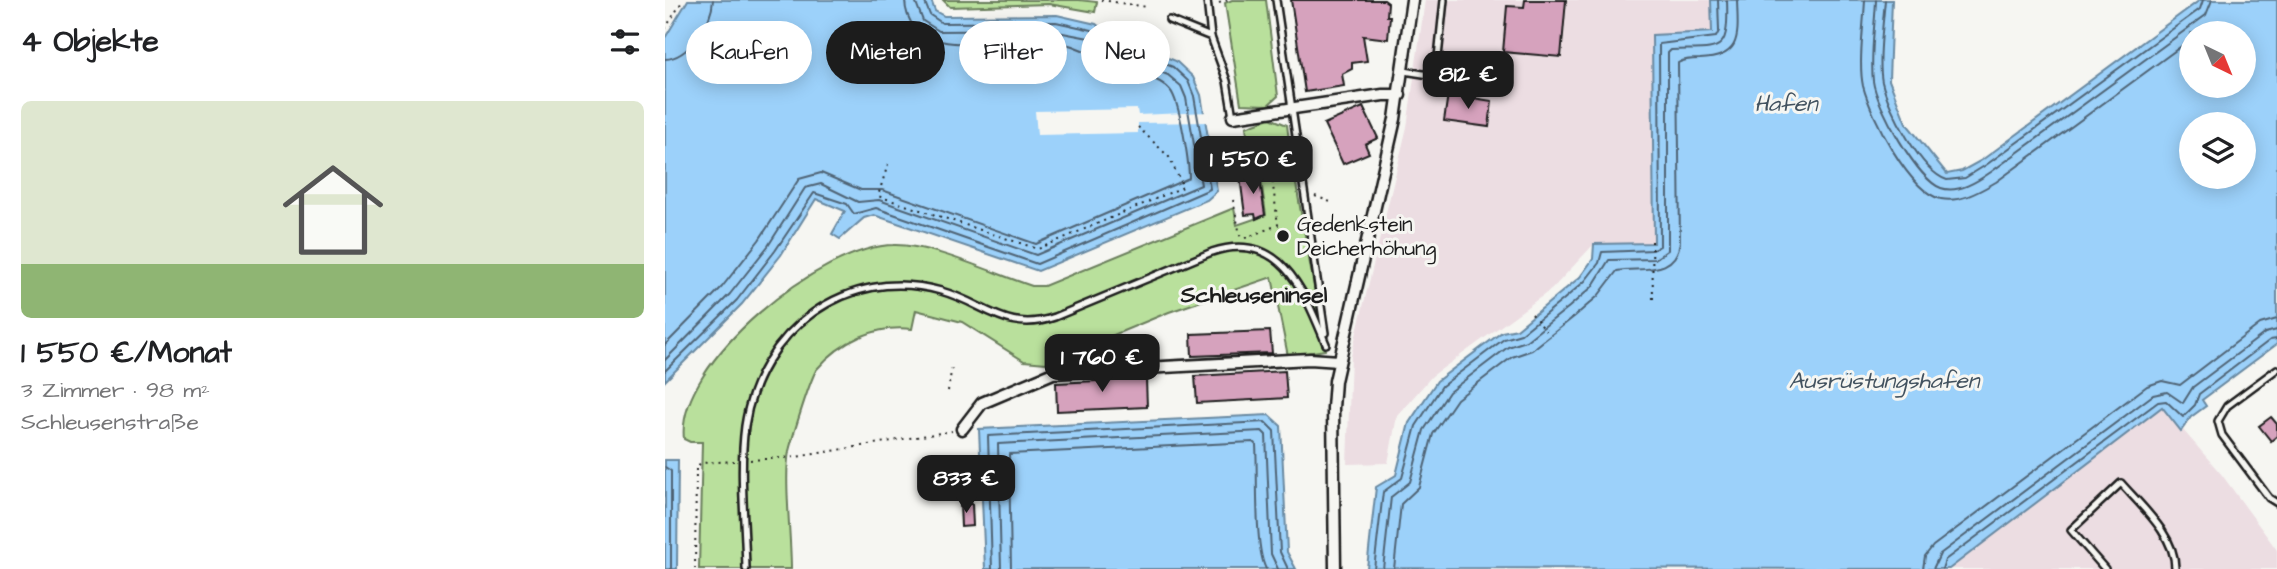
<!DOCTYPE html>
<html lang="de">
<meta charset="utf-8">
<style>
body{margin:0;font-family:"Architects Daughter",sans-serif;background:#f2f2f2;color:#202124;height:100vh;display:flex;flex-direction:column;font-size:26px;white-space:nowrap}
*{box-sizing:border-box;margin:0}
p{font-size:23px;color:#757577}
.icon{flex:none;width:38px;height:38px;fill:none;stroke:currentColor;stroke-width:2;stroke-linecap:round;stroke-linejoin:round}
.map{position:relative;flex:1;overflow:hidden}
.details{display:flex;flex-direction:column;background:#fff;width:665px}
.details>*{flex:none}
.guide{position:absolute;left:21px;top:21px;width:665px;height:63px;display:flex;gap:14px}
.needle{width:46px;rotate:137deg}
.controls{position:absolute;left:1514px;top:21px;display:grid;gap:14px}
.controls a{display:grid;place-items:center;width:77px;height:77px;border-radius:50%;background:#fff;box-shadow:0 4px 18px #0003;font-size:35px}
.price{position:absolute;translate:-50% -60px;padding:0 16px;border-radius:14px;background:#1c1c1c;color:#fff;font-size:23px;line-height:46px;filter:drop-shadow(0 2px 4px #0008)}
.price::after{content:'';position:absolute;left:50%;top:42px;width:21px;height:16px;margin-left:-10px;background:inherit;clip-path:polygon(0 0,100% 0,50% 100%)}
.price.active{background:#222;color:#fff}
ul{padding:0;list-style:none}
li{display:grid;align-content:center;gap:14px;height:371px;padding:0 21px}
li span{display:grid;place-items:center;height:217px;border-radius:10px;color:#555}
li>.icon{margin-inline-start:auto}
span .icon{width:126px;height:126px;fill:#fffc;stroke-width:1}
li b{font-size:30px}
h2{display:flex;justify-content:space-between;align-items:center;height:84px;padding:0 21px;font-size:30px}
.pill{padding:0 24px;border-radius:32px;background:#fff;box-shadow:0 4px 18px #0003;font-size:24px;line-height:63px}
.pill.active{background:#1c1c1c;color:#fff}
main{display:flex;flex:1;min-height:0}
.map>svg:first-child{display:block}
.built{fill:#ecdde2}
.green{fill:#b9e09c;stroke:#6a7e5c;stroke-width:2}
.water{fill:#9cd1fa;stroke:#6989a1;stroke-width:2;fill-rule:evenodd}
.pier{fill:#f6f6f2}
.lines{fill:none;stroke-linecap:round;stroke-linejoin:round}
.shore{stroke:#4f6475;stroke-width:2}
.building{fill:#d6a2bd;stroke:#1c1c1c;stroke-width:2}
.lane-casing{stroke:#1c1c1c;stroke-width:10}
.street-casing{stroke:#1c1c1c;stroke-width:15}
.path{stroke:#1c1c1c;stroke-width:2;stroke-dasharray:2 5;stroke-linecap:butt}
.lane{stroke:#f6f6f2;stroke-width:5}
.street{stroke:#f6f6f2;stroke-width:10}
.poi-dot{fill:#1c1c1c;stroke:#f6f6f2;stroke-width:2.5}
.labels{text-anchor:middle;dominant-baseline:central;stroke-width:6;stroke-linejoin:round;paint-order:stroke}
.poi-label{font-size:21px;fill:#1c1c1c;stroke:#f6f6f2;text-anchor:start}
.water-label{font-size:23px;font-style:italic;fill:#42525f;stroke:#f6f6f2}
.neighbourhood-label{font-size:23px;font-weight:bold;fill:#1c1c1c;stroke:#f6f6f2}
</style>
<main>
<section class="details">
<h2>4 Objekte<svg class="icon" aria-label="filters" viewBox="0 0 24 24"><path d="M4 7h16M4 17h16"/><circle cx="9" cy="7" r="2"/><circle cx="15" cy="17" r="2"/></svg></h2>
<ul>
<li><span style="background:linear-gradient(#dfe7d0 75%,#8fb573 0)"><svg class="icon" aria-label="home" viewBox="0 0 24 24"><path d="M3 11l9-7 9 7M6 9v11h12V9"/></svg></span><div><b>1 550 €/Monat</b><p>3 Zimmer · 98 m²</p><p>Schleusenstraße</p></div></li>
</ul>
</section>
<div class="map">
<svg width="1612" height="569" viewBox="0 0 1612 569">
<rect width="100%" height="100%" fill="#f6f6f2"/>
<filter id="ink" filterUnits="userSpaceOnUse"><feTurbulence type="fractalNoise" baseFrequency=".0143" numOctaves="2"/><feDisplacementMap in="SourceGraphic" scale="14" xChannelSelector="R" yChannelSelector="G"/><feConvolveMatrix kernelMatrix="1 2 1 2 8 2 1 2 1" color-interpolation-filters="sRGB"/></filter>
<g filter="url(#ink)">
<g class="built">
<path d="M760 0H1046L1047 32 987 35 989 243 929 244 887 289 767 376 732 416 723 463 682 464 686 356 742 127Z"/>
<path d="M1498 407 1557 475 1612 550V569H1284Z"/>
</g>
<g class="green">
<path d="M278 0H414L432 2 430 12 384 4 285 7Z"/>
<path d="M567 0H601L613 96 603 105 576 104 560 3Z"/>
<path d="M605 118 622 125 626 156 586 163 581 127Z"/>
<path d="M627 161 660 350 623 356 607 277 504 312 381 363 359 361 297 322 251 310 247 329C211 324 175 342 152 369 146 376 127 439 124 451 119 479 126 537 126 569H34L37 442H25L19 439C10 362 158 245 229 245 266 244 330 274 367 286H379L569 208 572 225 601 215 594 166Z"/>
</g>
<g class="water">
<path d="M23 0H266L270 11 279 16 392 15 431 24 445 35 511 61 528 77 536 95 552 191 542 200 373 271 209 215 199 218 175 239 167 234 180 211 151 199 116 255 77 304 0 381V38Z"/>
<path d="M1046 0H1227L1224 80 1241 123 1282 174 1297 171 1317 160 1535 0H1612V344L1537 400 1541 406 1526 417 1516 431 1497 407 1284 569 702 568 711 487 731 475 744 423 772 381 837 332 852 329 915 277 928 259 929 244 989 243 987 35 1047 32ZM1578 33V86H1526V33ZM1578 124V177H1526V124Z"/>
<path d="M604 415 616 426 622 552 631 569H320L314 429Z"/>
<path d="M0 460H13L12 569H0Z"/>
</g>
<path class="pier" d="M472 109 473 115 543 112 545 122 473 123V133L372 135 370 111Z"/>
<g class="lines">
<g class="shore">
<path d="M1200 0C1199 24 1193 63 1198 86 1206 116 1244 192 1276 199 1296 203 1315 191 1331 182L1526 39"/>
<path d="M1211 0C1210 26 1205 55 1208 81 1211 106 1253 180 1276 188 1293 194 1313 181 1326 172L1541 15 1547 0"/>
<path d="M1220 0C1218 23 1213 61 1217 82 1223 108 1256 172 1282 180L1300 178 1321 165 1535 9 1538 0"/>
<path d="M0 59C24 58 47 23 48 0"/>
<path d="M0 345 57 287 94 240 134 179 156 173 196 190H217L371 244 524 178C524 163 515 101 505 90 494 77 467 72 452 65 428 56 409 43 382 40 340 37 242 66 240 0"/>
<path d="M0 360 65 294 103 246 140 188 156 184 193 202 214 200 371 255 536 185 521 98 516 86 503 75 439 49 424 38 382 30 274 31 258 21 250 0"/>
<path d="M0 371 72 300 110 251 149 193 182 204 189 214 211 208 372 264 545 189 529 96 523 81 508 67 442 41 427 30 391 22 277 23 265 15 259 0"/>
<path d="M0 467 6 471V569"/>
<path d="M327 569 323 436 600 422 609 431 615 552 623 569"/>
<path d="M336 569 333 444 597 431 601 435 606 554 613 569"/>
<path d="M346 569 344 454 588 442 591 445C593 474 589 547 601 569"/>
<path d="M709 569 718 492 737 478 751 426 777 386 839 339 856 334 898 300 920 281 934 263 937 252 988 250 995 246 994 44 1051 37 1054 31 1053 0"/>
<path d="M718 569 726 497 745 482 759 430 784 392 843 347 861 341 904 307 927 287 944 260 990 259 1003 250V53L1006 50C1056 48 1064 56 1062 0"/>
<path d="M729 569 736 504 754 487 768 434 792 399 847 357 867 350 910 316 933 296 952 271C977 267 1011 276 1015 242L1013 63C1019 59 1027 59 1035 59 1078 57 1073 35 1072 0"/>
<path d="M1258 569 1260 556 1268 546 1482 386 1497 381 1515 385 1595 324 1612 319"/>
<path d="M1268 569 1275 554 1488 395 1502 392 1518 403 1528 387 1600 333 1612 330"/>
<path d="M1277 569 1280 560 1493 402 1501 401 1518 417 1530 405 1534 394 1605 340 1612 339"/>
</g>
</g>
<g class="building">
<path d="M626 0H719L723 3 722 16H725L723 39 698 36 702 61 687 63V69L677 74 679 86 640 92Z"/>
<path d="M860 0H901L896 57 838 52 842 6 859 7Z"/>
<path d="M783 94 827 101 824 127 779 121Z"/>
<path d="M698 107 713 138 700 144 704 153 678 164 659 124Z"/>
<path d="M594 174 600 215 591 219 590 214 580 215 575 177Z"/>
<path d="M605 331 607 353 527 356 526 334Z"/>
<path d="M475 349 476 361 450 362 449 350Z"/>
<path d="M620 371 622 398 532 403 530 376Z"/>
<path d="M477 376V379H481L482 407 392 411 391 383 451 380V377Z"/>
<path d="M1606 417 1612 424V436L1606 441 1594 426Z"/>
<path d="M288 476 289 497 266 498 265 477Z"/>
<path d="M295 504H307L308 526 296 527Z"/>
</g>
<g class="lines">
<g class="lane-casing">
<g id="lane">
<path d="M542 0 546 37"/>
<path d="M611 0 660 333"/>
<path d="M504 20 546 37 562 81 568 117"/>
<path d="M739 71 771 76 779 0"/>
<path d="M1612 369 1562 406 1553 421 1557 435 1604 498 1612 503"/>
<path d="M81 569C80 522 74 472 80 426 94 331 182 264 276 291 320 303 341 334 390 317L547 252C617 229 640 294 661 344"/>
<path d="M1440 569 1406 530 1456 483C1476 506 1511 536 1510 569"/>
</g>
</g>
<g class="street-casing">
<g id="street">
<path d="M568 117 718 95H735"/>
<path d="M297 429 317 403 388 373 645 359 674 361"/>
<path d="M670 569 668 408 670 381 730 119 747 0"/>
</g>
</g>
<g class="path">
<path d="M436 0 482 7"/>
<path d="M554 3 563 0"/>
<path d="M0 29 18 0"/>
<path d="M223 164 213 196 373 249 518 187 504 157 473 127"/>
<path d="M574 167 625 159"/>
<path d="M578 167 580 176"/>
<path d="M650 196 668 203"/>
<path d="M568 200 576 240"/>
<path d="M580 238 613 225 605 162"/>
<path d="M987 241 988 299"/>
<path d="M867 314 881 331"/>
<path d="M283 391 287 366"/>
<path d="M85 460 131 457 287 431"/>
<path d="M30 569 31 467 36 463 69 461"/>
</g>
<use href="#lane" class="lane"/>
<use href="#street" class="street"/>
</g>
</g>
<circle class="poi-dot" cx="618" cy="236" r="7"/>
<g class="labels">
<g class="poi-label">
<text x="632" y="224">Gedenkstein<tspan x="632" dy="24">Deicherhöhung</tspan></text>
</g>
<g class="water-label">
<text x="1121" y="104">Hafen</text>
<text x="1219" y="381">Ausrüstungshafen</text>
</g>
<g class="neighbourhood-label">
<text x="589" y="295">Schleuseninsel</text>
</g>
</g>
</svg>
<div class="controls">
<a><svg class="needle" viewBox="-14 -14 28 28"><path d="M0-13l5 13h-10z" fill="#e53935"/><path d="M0 13l5-13h-10z" fill="#757577"/></svg></a>
<a><svg class="icon" aria-label="layers" viewBox="0 0 24 24"><path d="M12 4l9 5-9 5-9-5zM3 14l9 5 9-5"/></svg></a>
</div>
<b class="price" style="left:803px;top:111px">812 €</b>
<b class="price active" style="left:588px;top:196px">1 550 €</b>
<b class="price" style="left:437px;top:394px">1 760 €</b>
<b class="price" style="left:301px;top:515px">833 €</b>
<div class="guide">
<a class="pill">Kaufen</a>
<a class="pill active">Mieten</a>
<a class="pill">Filter</a>
<a class="pill">Neu</a>
</div>
</div>
</main>
